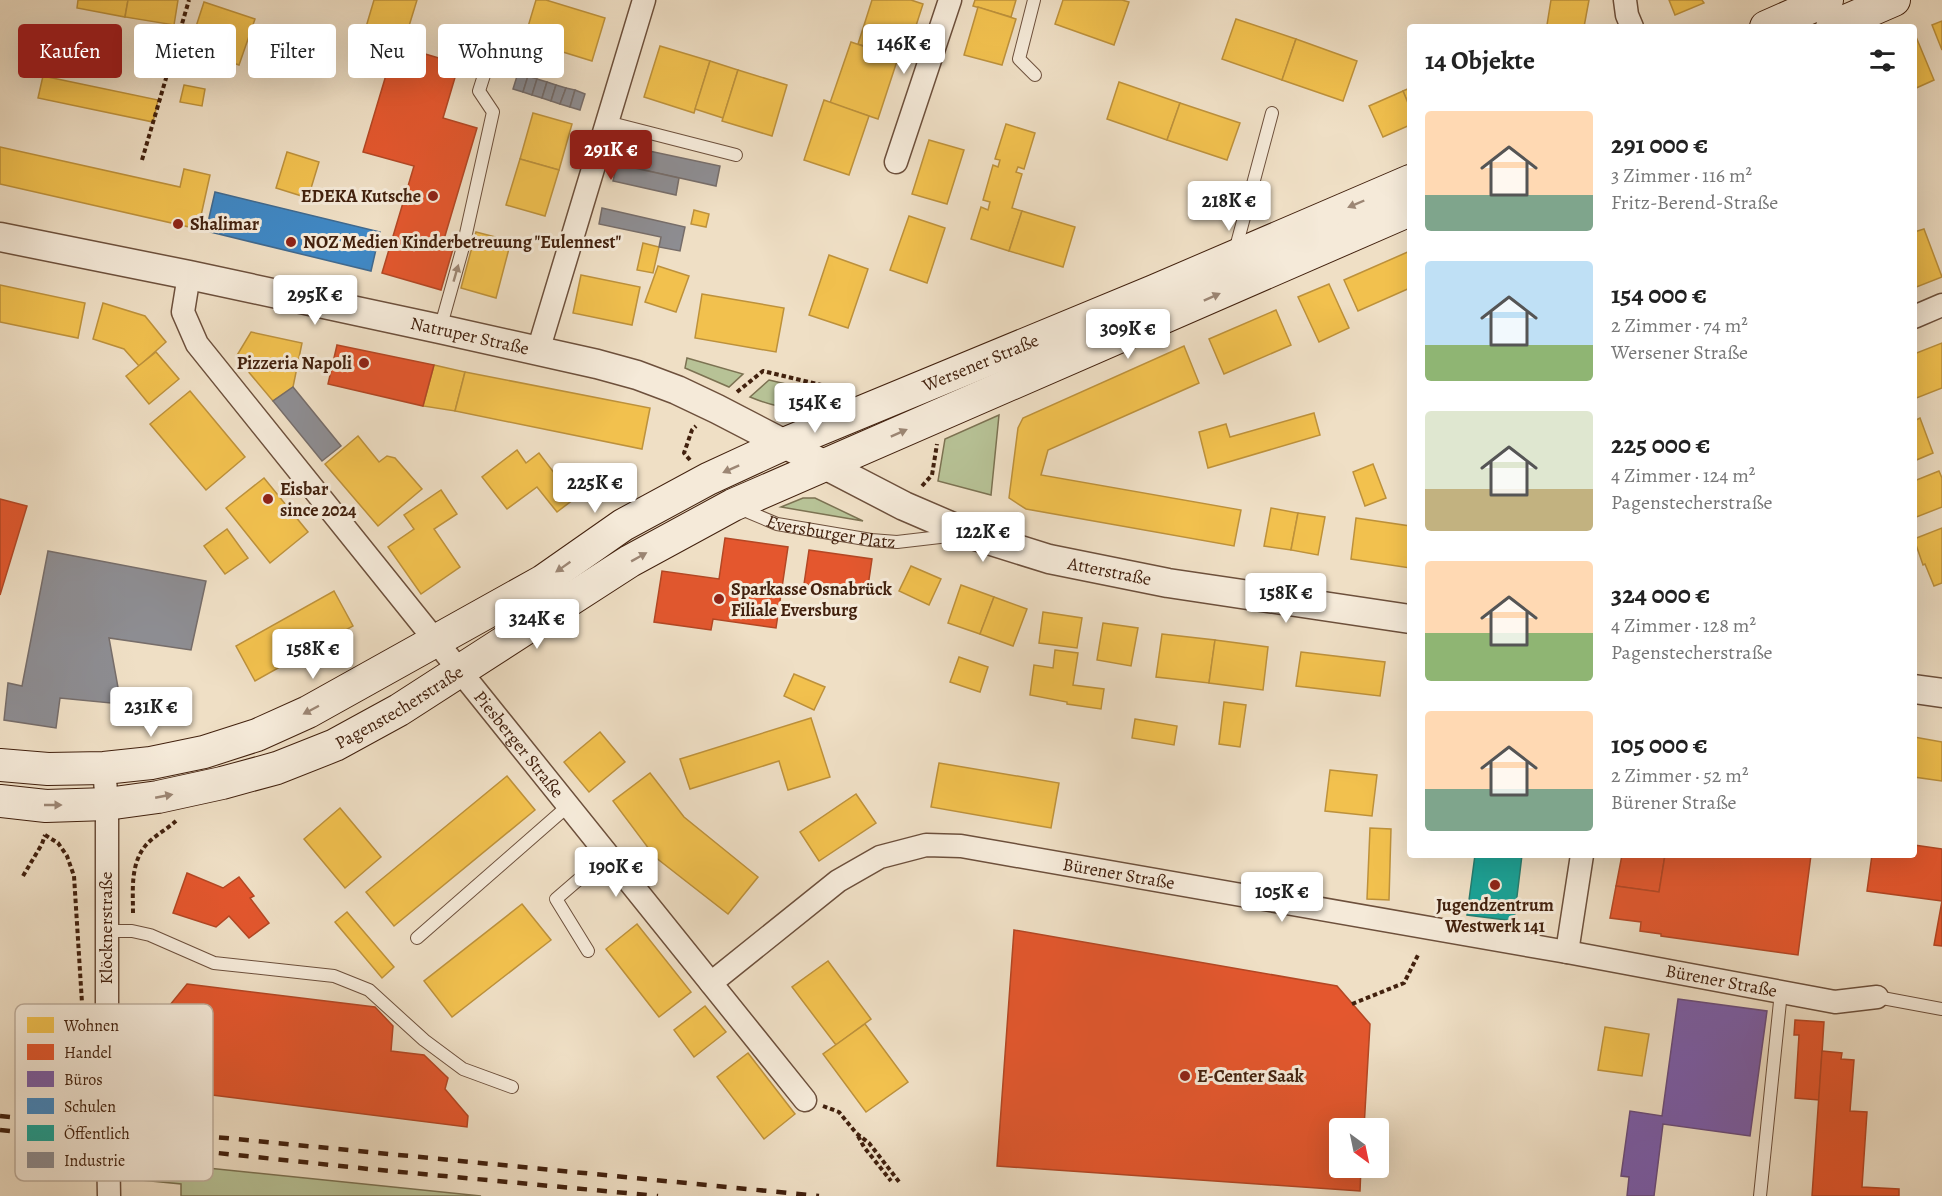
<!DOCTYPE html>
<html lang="de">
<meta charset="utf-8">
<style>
body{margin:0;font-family:Alegreya,serif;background:#f6f6f6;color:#222;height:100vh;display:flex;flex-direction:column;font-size:22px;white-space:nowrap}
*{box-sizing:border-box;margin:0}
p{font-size:20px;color:#767676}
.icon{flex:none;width:33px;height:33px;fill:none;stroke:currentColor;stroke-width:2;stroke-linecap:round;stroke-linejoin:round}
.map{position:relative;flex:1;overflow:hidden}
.details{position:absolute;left:1407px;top:24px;width:510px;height:834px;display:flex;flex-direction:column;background:#fff;border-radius:6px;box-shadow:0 6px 24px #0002}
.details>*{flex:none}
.hud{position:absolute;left:18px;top:24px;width:570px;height:54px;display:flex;gap:12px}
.needle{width:39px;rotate:147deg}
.fabs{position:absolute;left:1329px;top:1118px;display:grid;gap:12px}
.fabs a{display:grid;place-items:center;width:60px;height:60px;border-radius:6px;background:#fff;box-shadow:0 6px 24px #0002;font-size:30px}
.price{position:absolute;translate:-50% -51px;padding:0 14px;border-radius:6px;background:#fff;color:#222;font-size:20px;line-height:39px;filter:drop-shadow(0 2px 3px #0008)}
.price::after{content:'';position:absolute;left:50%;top:36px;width:18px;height:14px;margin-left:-9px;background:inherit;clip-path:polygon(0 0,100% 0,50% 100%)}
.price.active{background:#8f2418;color:#fff}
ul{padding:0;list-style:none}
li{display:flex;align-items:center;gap:18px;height:150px;padding:0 18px}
li span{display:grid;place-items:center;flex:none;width:168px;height:120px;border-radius:6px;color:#555}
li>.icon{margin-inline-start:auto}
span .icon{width:72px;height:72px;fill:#fffc;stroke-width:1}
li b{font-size:26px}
h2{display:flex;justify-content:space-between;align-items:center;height:72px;padding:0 18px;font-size:26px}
.tag{padding:0 21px;border-radius:6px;background:#fff;box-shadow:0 6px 24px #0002;font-size:21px;line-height:54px}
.tag.active{background:#8f2418;color:#fff}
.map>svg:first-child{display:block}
.green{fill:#b7c296;stroke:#7c7252;stroke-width:1.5}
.homes{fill:#f2c14e;stroke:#bd913b;stroke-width:1.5}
.shops{fill:#e4572e;stroke:#b34724;stroke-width:1.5}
.offices{fill:#7b5ea7;stroke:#6a4c79;stroke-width:1.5}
.schools{fill:#3f88c5;stroke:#40698e;stroke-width:1.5}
.public{fill:#17a398;stroke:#247c6f;stroke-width:1.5}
.industry{fill:#8d8d92;stroke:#766d6a;stroke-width:1.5}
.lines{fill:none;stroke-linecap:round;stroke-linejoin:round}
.service-casing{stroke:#6d503c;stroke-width:14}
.minor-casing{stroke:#6d503c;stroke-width:25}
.tertiary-casing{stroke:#6d503c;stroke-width:31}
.secondary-casing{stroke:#42210e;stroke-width:34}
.path{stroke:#42210e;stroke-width:4;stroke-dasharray:4.5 3;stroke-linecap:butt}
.service{stroke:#f5ead9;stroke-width:12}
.minor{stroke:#f5ead9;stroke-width:22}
.tertiary{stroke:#f5ead9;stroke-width:28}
.secondary{stroke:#f5ead9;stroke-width:32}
.rail{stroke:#42210e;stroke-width:4.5;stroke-dasharray:10 10;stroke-linecap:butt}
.oneway{fill:#9c8674}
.poi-dot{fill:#8f2418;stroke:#f5ead9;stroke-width:2}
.labels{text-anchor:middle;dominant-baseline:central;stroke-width:6;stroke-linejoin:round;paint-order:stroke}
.poi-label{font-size:18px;font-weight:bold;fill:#42210e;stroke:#f5ead9;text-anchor:start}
.street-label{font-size:18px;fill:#42210e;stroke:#f5ead9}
.key{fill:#f5ead9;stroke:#bfae9c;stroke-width:1.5}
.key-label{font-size:16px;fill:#42210e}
</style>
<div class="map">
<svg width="1942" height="1196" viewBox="0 0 1942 1196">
<rect width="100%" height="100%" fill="#efdfc5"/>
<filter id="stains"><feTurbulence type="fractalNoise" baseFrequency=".00333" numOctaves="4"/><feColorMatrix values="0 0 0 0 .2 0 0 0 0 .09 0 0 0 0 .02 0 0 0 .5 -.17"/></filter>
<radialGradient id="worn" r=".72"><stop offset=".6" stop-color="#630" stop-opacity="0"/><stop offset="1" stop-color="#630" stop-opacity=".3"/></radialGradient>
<g class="green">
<path d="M687 358 743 374 729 387 685 368Z"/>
<path d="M769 380 837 396C798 409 789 413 750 397Z"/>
<path d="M999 415 991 495 938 481 945 439Z"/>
<path d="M803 498H815L863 521 781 507Z"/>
<path d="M130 1160 481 1196H181V1184L131 1179Z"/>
</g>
<g class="homes">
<path d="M78 0H128L125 17 77 8Z"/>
<path d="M128 0H178L174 25 125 17Z"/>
<path d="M374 0H417L405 39 366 27Z"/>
<path d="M536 0H546L605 18 592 61 524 40Z"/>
<path d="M872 0H911L923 4 905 60 858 44Z"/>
<path d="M975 0H1016L1011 17 973 6Z"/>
<path d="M1063 0H1122L1129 2 1114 45 1055 24Z"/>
<path d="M1551 0H1589L1584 27H1558L1547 25Z"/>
<path d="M1669 0H1702L1704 3 1675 15Z"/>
<path d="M204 2 255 19 239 65 189 48Z"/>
<path d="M978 7 1016 19 1002 65 964 55Z"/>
<path d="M1236 19 1296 39 1282 80 1222 59Z"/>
<path d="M1942 21V50L1932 25Z"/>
<path d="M1914 32 1934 80 1914 89Z"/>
<path d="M1296 39 1357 61 1343 101 1282 80Z"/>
<path d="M851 42 898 58 878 119 830 103Z"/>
<path d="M660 46 710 61 694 113 644 97Z"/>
<path d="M710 61 738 70 723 118 695 109Z"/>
<path d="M738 70 787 85 772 136 722 121Z"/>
<path d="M43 76 158 100 153 122 38 98Z"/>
<path d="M1119 82 1180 103 1167 140 1107 119Z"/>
<path d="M184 85 205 89 202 106 180 102Z"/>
<path d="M1410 88V108L1403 91Z"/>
<path d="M1403 91 1410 108V125L1383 137 1369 106Z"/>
<path d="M824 100 869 116 849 175 804 160Z"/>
<path d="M1180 103 1240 123 1227 160 1167 140Z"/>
<path d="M533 113 572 124 559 170 520 159Z"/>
<path d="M1006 124 1035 133 1024 169 1018 167 1016 172 1022 174 1012 208 1022 211 1009 251 971 239 981 207 988 210 990 202 983 200 993 165 998 167 1000 160 995 159Z"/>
<path d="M929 140 964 150 947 204 912 194Z"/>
<path d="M0 147 180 187 184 169 210 175 198 229 0 184Z"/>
<path d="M287 152 319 162 308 198 276 188Z"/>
<path d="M520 159 559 170 545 216 506 205Z"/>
<path d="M694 210 709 214 706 227 691 224Z"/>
<path d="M1022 211 1075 227 1063 267 1009 251Z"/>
<path d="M909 216 945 228 927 283 890 270Z"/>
<path d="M1924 229 1942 277 1914 288V232Z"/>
<path d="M476 232 511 241 496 298 461 288Z"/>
<path d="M643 243 659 247 653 273 637 270Z"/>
<path d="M1410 251V288L1358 311 1344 280Z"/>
<path d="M829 255 868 269 848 328 809 315Z"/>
<path d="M658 266 689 276 676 312 645 302Z"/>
<path d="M581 275 640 287 632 325 573 313Z"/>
<path d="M1329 284 1349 328 1319 342 1298 297Z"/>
<path d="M0 285 85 303 78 338 0 322Z"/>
<path d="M702 294 784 308 776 352 695 338Z"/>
<path d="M103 303 145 316 166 342 139 366 124 349 93 339Z"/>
<path d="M1276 310 1291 345 1224 374 1209 339Z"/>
<path d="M251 332 302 343 293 387 273 401 236 357Z"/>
<path d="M1942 343V388L1914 399V354Z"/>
<path d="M1184 346 1199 383 1048 450 1041 475 1241 510 1234 546 1026 509 1009 498 1018 428 1023 418Z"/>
<path d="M156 352 179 379 149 404 126 376Z"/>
<path d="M434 365 465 372 455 411 423 406Z"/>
<path d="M465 372 650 408 642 449 455 411Z"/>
<path d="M190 391 245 457 206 490 150 424Z"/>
<path d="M1314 413 1320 435 1208 468 1199 432 1226 424 1230 437Z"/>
<path d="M1920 418 1933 453 1914 461V421Z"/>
<path d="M358 436 379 462 387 456 395 458 422 489 378 526 325 464Z"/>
<path d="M517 450 526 463 539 453 574 499 557 512 537 487 507 509 482 477Z"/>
<path d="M1373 464 1386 498 1365 506 1353 472Z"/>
<path d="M1939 471 1942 478V507L1914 518V481Z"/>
<path d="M264 478 308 532 270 563 226 508Z"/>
<path d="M441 490 457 514 434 529 460 567 421 594 388 547 414 529 404 515Z"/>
<path d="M1271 508 1298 513 1291 550 1264 546Z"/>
<path d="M1298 513 1325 517 1318 555 1291 550Z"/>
<path d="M1356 518 1410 526V568L1351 559Z"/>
<path d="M1942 528V583L1934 586 1925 564 1923 565 1914 539Z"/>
<path d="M227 529 248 558 225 574 204 546Z"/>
<path d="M911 566 941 579 929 605 899 591Z"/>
<path d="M961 585 994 597 980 634 948 623Z"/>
<path d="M334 591 353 626 255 681 236 646Z"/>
<path d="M994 597 1027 609 1013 646 980 634Z"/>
<path d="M1043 612 1082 618 1077 648 1039 643Z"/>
<path d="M1103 623 1138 628 1131 666 1097 660Z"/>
<path d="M1162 634 1215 640 1209 683 1156 677Z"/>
<path d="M1215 640 1268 647 1263 690 1209 683Z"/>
<path d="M1055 650 1078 653 1073 685 1104 689 1101 709 1067 704V702L1030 695 1034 665 1053 668Z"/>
<path d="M1301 652 1385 662 1380 696 1296 686Z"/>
<path d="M959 657 988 667 980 692 950 682Z"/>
<path d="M794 674 825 687 814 710 784 696Z"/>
<path d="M1224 702 1246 705 1240 747 1219 744Z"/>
<path d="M811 718 830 777 788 790 779 761 690 789 680 759Z"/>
<path d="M1135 719 1177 726 1174 745 1132 738Z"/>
<path d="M600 732 625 762 589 792 564 762Z"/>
<path d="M1914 737 1942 742V781L1914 777Z"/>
<path d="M939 763 1059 783 1051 828 931 807Z"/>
<path d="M1330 770 1377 775 1372 816 1325 811Z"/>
<path d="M650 773 684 817 758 877 728 914 655 857 613 801Z"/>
<path d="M507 776 535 810 394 926 366 892Z"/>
<path d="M856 794 876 823 819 861 800 832Z"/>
<path d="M340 808 381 857 345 888 304 839Z"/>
<path d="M1370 828 1391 829 1389 900 1367 899Z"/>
<path d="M522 904 551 940 452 1017 424 981Z"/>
<path d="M347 912 394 967 382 978 335 922Z"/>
<path d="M637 924 691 992 659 1017 606 949Z"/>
<path d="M828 961 871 1019 836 1045 792 987Z"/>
<path d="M705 1006 726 1032 694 1057 674 1030Z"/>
<path d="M865 1024 908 1082 866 1112 823 1054Z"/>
<path d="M1605 1027 1649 1034 1642 1076 1598 1070Z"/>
<path d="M748 1053 795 1114 764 1139 717 1077Z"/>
</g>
<g class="shops">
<path d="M395 45 459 64 443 118 477 128 442 246 453 249 441 290 382 273 414 166 363 152Z"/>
<path d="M337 345 434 365 423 406 328 384Z"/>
<path d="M0 499 27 506 0 595Z"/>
<path d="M725 538 788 547 776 628 713 619 711 630 654 622 662 571 719 579Z"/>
<path d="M809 550 872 559 867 593 804 584Z"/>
<path d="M1914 845 1942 849V901L1867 891 1872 855H1914Z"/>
<path d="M1622 855H1665L1659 892 1616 886Z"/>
<path d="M1665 855H1811L1798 955 1661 936V934L1640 931 1641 922 1610 918 1616 886 1659 892Z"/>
<path d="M187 873 223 888 239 877 254 896 250 898 269 923 249 938 229 916 216 927 173 913Z"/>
<path d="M1942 901V946L1934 945Z"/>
<path d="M1014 930 1337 986 1370 1024 1364 1128H1340V1167H1361L1360 1191 997 1166Z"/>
<path d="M187 984 375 1007 393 1026 391 1051 424 1055 448 1078 445 1089 468 1116 467 1127 156 1088 161 1016Z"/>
<path d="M1795 1020 1824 1022 1819 1100 1795 1098 1799 1035H1794Z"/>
<path d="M1822 1051 1842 1053 1841 1059 1854 1060 1850 1111 1867 1112 1862 1187 1899 1189V1196H1812Z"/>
</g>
<path class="offices" d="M1678 999 1767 1011 1750 1136 1663 1124 1654 1196H1627L1629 1177 1621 1176 1630 1111 1662 1116Z"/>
<path class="schools" d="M215 192 380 232 371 271 206 231Z"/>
<path class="public" d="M1475 855H1522L1514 921 1467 915Z"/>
<g class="industry">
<path d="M518 73 528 76 523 92 513 89Z"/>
<path d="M528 76 537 79 532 95 523 92Z"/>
<path d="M537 79 547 82 542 98 532 95Z"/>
<path d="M547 82 556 85 551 101 542 98Z"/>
<path d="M556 85 566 88 560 104 551 101Z"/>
<path d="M566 88 575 90 570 107 560 104Z"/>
<path d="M575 90 585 94 580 110 570 107Z"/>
<path d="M621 145 720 166 716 186 617 164Z"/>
<path d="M617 164 679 178 676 195 613 181Z"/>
<path d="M602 208 685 227 680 251 659 247 661 237 599 224Z"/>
<path d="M293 387 341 446 322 461 273 401Z"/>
<path d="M48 551 206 581 191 650 109 638 121 704 60 698 56 728 4 720 8 683 22 686Z"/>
</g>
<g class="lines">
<g class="service-casing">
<g id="service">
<path d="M1034 0 1019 59 1035 75"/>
<path d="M607 122 736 155"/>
<path d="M1235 251 1272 113"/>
<path d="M440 329 463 247 493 112 479 91 492 50"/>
<path id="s1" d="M739 508 777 524 871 540 897 542 957 535"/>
<path d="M107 931H132L150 935 214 963 334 976 369 990 424 1040 463 1069 512 1087"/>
<path d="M417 938 568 806"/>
<path d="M588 951 556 899 607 855"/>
<path d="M1877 997 1942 1009"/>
<path d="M1760 1196 1781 992"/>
</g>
</g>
<g class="minor-casing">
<g id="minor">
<path d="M1625 0 1627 15 1632 27"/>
<path d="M896 162 950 0"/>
<path id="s2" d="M189 275 183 312 197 344 805 1100"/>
<path d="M1914 317 1942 305"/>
<path d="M538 351 644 0"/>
<path d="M104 768 107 804V1089L109 1196"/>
<path d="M1567 952 1582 855"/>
<path id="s3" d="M711 983 838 881 880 857 926 845 961 846 1567 952 1835 1002 1877 997"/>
</g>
</g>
<g class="tertiary-casing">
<g id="tertiary">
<path id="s4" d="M0 237 189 275 440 329 597 364 637 375 677 390 717 409 904 506 969 534 1049 559 1168 583 1410 619"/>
<path d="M1914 689 1942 693"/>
</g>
</g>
<g class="secondary-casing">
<g id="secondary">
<path d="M1766 27 1827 0"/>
<path d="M1832 27 1894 0"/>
<path id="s5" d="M0 765 48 769 104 768 151 763 204 752 257 735 308 712 543 581 623 525 708 479 784 444 1154 291 1410 181"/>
<path id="s6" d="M0 801 46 806 107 804 158 797 222 783 277 768 335 745 399 710 630 561 733 505 1410 210"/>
</g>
</g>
<g class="path">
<path d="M142 160 189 0"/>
<path d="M737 392 763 371 842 390"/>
<path d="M690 460 684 453 692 430 696 426"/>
<path d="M922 486 932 475 937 444"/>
<path d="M45 835 58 843 67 856 74 876 82 1003"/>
<path d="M23 876 42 844 45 835"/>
<path d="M133 913C133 890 130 864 146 845 154 836 167 829 176 821"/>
<path d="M1352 1004 1404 983 1418 955"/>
<path d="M823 1106 839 1112 856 1133 869 1143 900 1183"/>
<path d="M858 1136 864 1147 891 1181"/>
</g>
<use href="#service" class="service"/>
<use href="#minor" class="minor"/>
<use href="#tertiary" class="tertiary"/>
<use href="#secondary" class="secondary"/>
<g class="rail">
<path d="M0 1116 819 1196"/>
<path d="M0 1130 369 1169 658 1196"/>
</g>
</g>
<defs><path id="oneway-solid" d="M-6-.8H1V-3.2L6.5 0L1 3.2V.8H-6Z" transform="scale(1.5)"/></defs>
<g class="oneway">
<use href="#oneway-solid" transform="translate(1356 204) rotate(157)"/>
<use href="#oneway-solid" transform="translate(456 273) rotate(-74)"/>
<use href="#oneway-solid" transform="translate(1212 297) rotate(-24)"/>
<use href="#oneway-solid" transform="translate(899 433) rotate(-24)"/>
<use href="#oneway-solid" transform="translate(731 469) rotate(156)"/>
<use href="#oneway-solid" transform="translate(639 557) rotate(-29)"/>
<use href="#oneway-solid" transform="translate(563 567) rotate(145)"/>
<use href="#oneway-solid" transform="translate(311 710) rotate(152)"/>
<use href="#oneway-solid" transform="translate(164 796) rotate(-11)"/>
<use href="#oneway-solid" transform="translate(53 805)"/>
</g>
<g class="poi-dot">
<circle cx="433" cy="196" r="6"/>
<circle cx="178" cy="224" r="6"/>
<circle cx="291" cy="242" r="6"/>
<circle cx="364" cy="363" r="6"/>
<circle cx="268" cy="499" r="6"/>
<circle cx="719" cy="599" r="6"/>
<circle cx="1495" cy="885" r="6"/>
<circle cx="1185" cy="1076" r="6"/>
</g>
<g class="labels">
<g class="poi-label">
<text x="421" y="196" text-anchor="end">EDEKA Kutsche</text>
<text x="190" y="224">Shalimar</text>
<text x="303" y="242">NOZ Medien Kinderbetreuung "Eulennest"</text>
<text x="352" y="363" text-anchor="end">Pizzeria Napoli</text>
<text x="280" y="489">Eisbar<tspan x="280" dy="21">since 2024</tspan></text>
<text x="731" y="589">Sparkasse Osnabrück<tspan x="731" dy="21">Filiale Eversburg</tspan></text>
<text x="1495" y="905" text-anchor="middle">Jugendzentrum<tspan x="1495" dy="21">Westwerk 141</tspan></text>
<text x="1197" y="1076">E-Center Saak</text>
</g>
<g class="street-label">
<text stroke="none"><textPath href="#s4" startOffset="480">Natruper Straße</textPath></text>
<text stroke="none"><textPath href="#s5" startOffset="1077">Wersener Straße</textPath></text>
<text stroke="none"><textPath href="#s1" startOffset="96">Eversburger Platz</textPath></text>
<text stroke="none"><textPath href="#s4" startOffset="1166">Atterstraße</textPath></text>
<text stroke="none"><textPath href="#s6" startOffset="418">Pagenstecherstraße</textPath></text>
<text stroke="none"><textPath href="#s2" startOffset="586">Piesberger Straße</textPath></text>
<text stroke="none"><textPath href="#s3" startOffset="454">Bürener Straße</textPath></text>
<text transform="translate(106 928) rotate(-90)">Klöcknerstraße</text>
<text stroke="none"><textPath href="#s3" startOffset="1066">Bürener Straße</textPath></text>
</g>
</g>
<rect x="15" y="1004" width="198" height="177" rx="9" class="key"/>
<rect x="27" y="1017" width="27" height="16" fill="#f2c14e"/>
<rect x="27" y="1044" width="27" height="16" fill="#e4572e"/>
<rect x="27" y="1071" width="27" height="16" fill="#7b5ea7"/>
<rect x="27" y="1098" width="27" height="16" fill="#3f88c5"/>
<rect x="27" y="1125" width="27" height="16" fill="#17a398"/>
<rect x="27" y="1152" width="27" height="16" fill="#8d8d92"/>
<g class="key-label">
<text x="64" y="1031">Wohnen</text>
<text x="64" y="1058">Handel</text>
<text x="64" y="1085">Büros</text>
<text x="64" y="1112">Schulen</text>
<text x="64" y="1139">Öffentlich</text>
<text x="64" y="1166">Industrie</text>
</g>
<rect width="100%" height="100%" filter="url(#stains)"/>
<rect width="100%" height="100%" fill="url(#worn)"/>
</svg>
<div class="fabs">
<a><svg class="needle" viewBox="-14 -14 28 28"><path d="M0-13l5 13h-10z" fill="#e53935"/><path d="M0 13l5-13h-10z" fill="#767676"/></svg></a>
</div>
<b class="price" style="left:904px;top:75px">146K €</b>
<b class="price active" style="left:611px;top:181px">291K €</b>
<b class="price" style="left:1229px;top:232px">218K €</b>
<b class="price" style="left:315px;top:326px">295K €</b>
<b class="price" style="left:1128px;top:360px">309K €</b>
<b class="price" style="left:815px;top:434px">154K €</b>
<b class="price" style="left:595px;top:514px">225K €</b>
<b class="price" style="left:983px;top:563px">122K €</b>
<b class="price" style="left:1286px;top:624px">158K €</b>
<b class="price" style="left:537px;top:650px">324K €</b>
<b class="price" style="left:313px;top:680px">158K €</b>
<b class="price" style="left:151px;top:738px">231K €</b>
<b class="price" style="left:616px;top:898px">190K €</b>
<b class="price" style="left:1282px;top:923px">105K €</b>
<div class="hud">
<a class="tag active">Kaufen</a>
<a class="tag">Mieten</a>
<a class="tag">Filter</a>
<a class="tag">Neu</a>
<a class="tag">Wohnung</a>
</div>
<section class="details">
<h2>14 Objekte<svg class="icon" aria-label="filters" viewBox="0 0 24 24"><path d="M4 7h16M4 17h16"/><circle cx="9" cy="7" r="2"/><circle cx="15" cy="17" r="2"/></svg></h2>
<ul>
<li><span style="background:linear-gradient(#ffd9b3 70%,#7fa58c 0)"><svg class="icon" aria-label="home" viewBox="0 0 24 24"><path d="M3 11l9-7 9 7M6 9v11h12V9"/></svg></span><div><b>291 000 €</b><p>3 Zimmer · 116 m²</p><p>Fritz-Berend-Straße</p></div></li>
<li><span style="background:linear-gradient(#bfe0f5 70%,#8fb573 0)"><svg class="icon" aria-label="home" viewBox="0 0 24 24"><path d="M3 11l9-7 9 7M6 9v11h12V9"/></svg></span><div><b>154 000 €</b><p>2 Zimmer · 74 m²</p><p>Wersener Straße</p></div></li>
<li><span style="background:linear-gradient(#dfe7d0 65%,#c2b280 0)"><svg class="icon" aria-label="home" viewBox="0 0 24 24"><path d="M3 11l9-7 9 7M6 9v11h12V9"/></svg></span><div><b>225 000 €</b><p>4 Zimmer · 124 m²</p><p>Pagenstecherstraße</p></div></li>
<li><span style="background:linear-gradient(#ffd9b3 60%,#8fb573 0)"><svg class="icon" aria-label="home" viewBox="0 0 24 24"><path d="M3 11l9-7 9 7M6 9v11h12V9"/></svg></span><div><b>324 000 €</b><p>4 Zimmer · 128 m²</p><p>Pagenstecherstraße</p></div></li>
<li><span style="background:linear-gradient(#ffd9b3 65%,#7fa58c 0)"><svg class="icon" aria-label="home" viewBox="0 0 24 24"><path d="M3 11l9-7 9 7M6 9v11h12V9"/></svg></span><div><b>105 000 €</b><p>2 Zimmer · 52 m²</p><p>Bürener Straße</p></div></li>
</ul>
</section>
</div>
